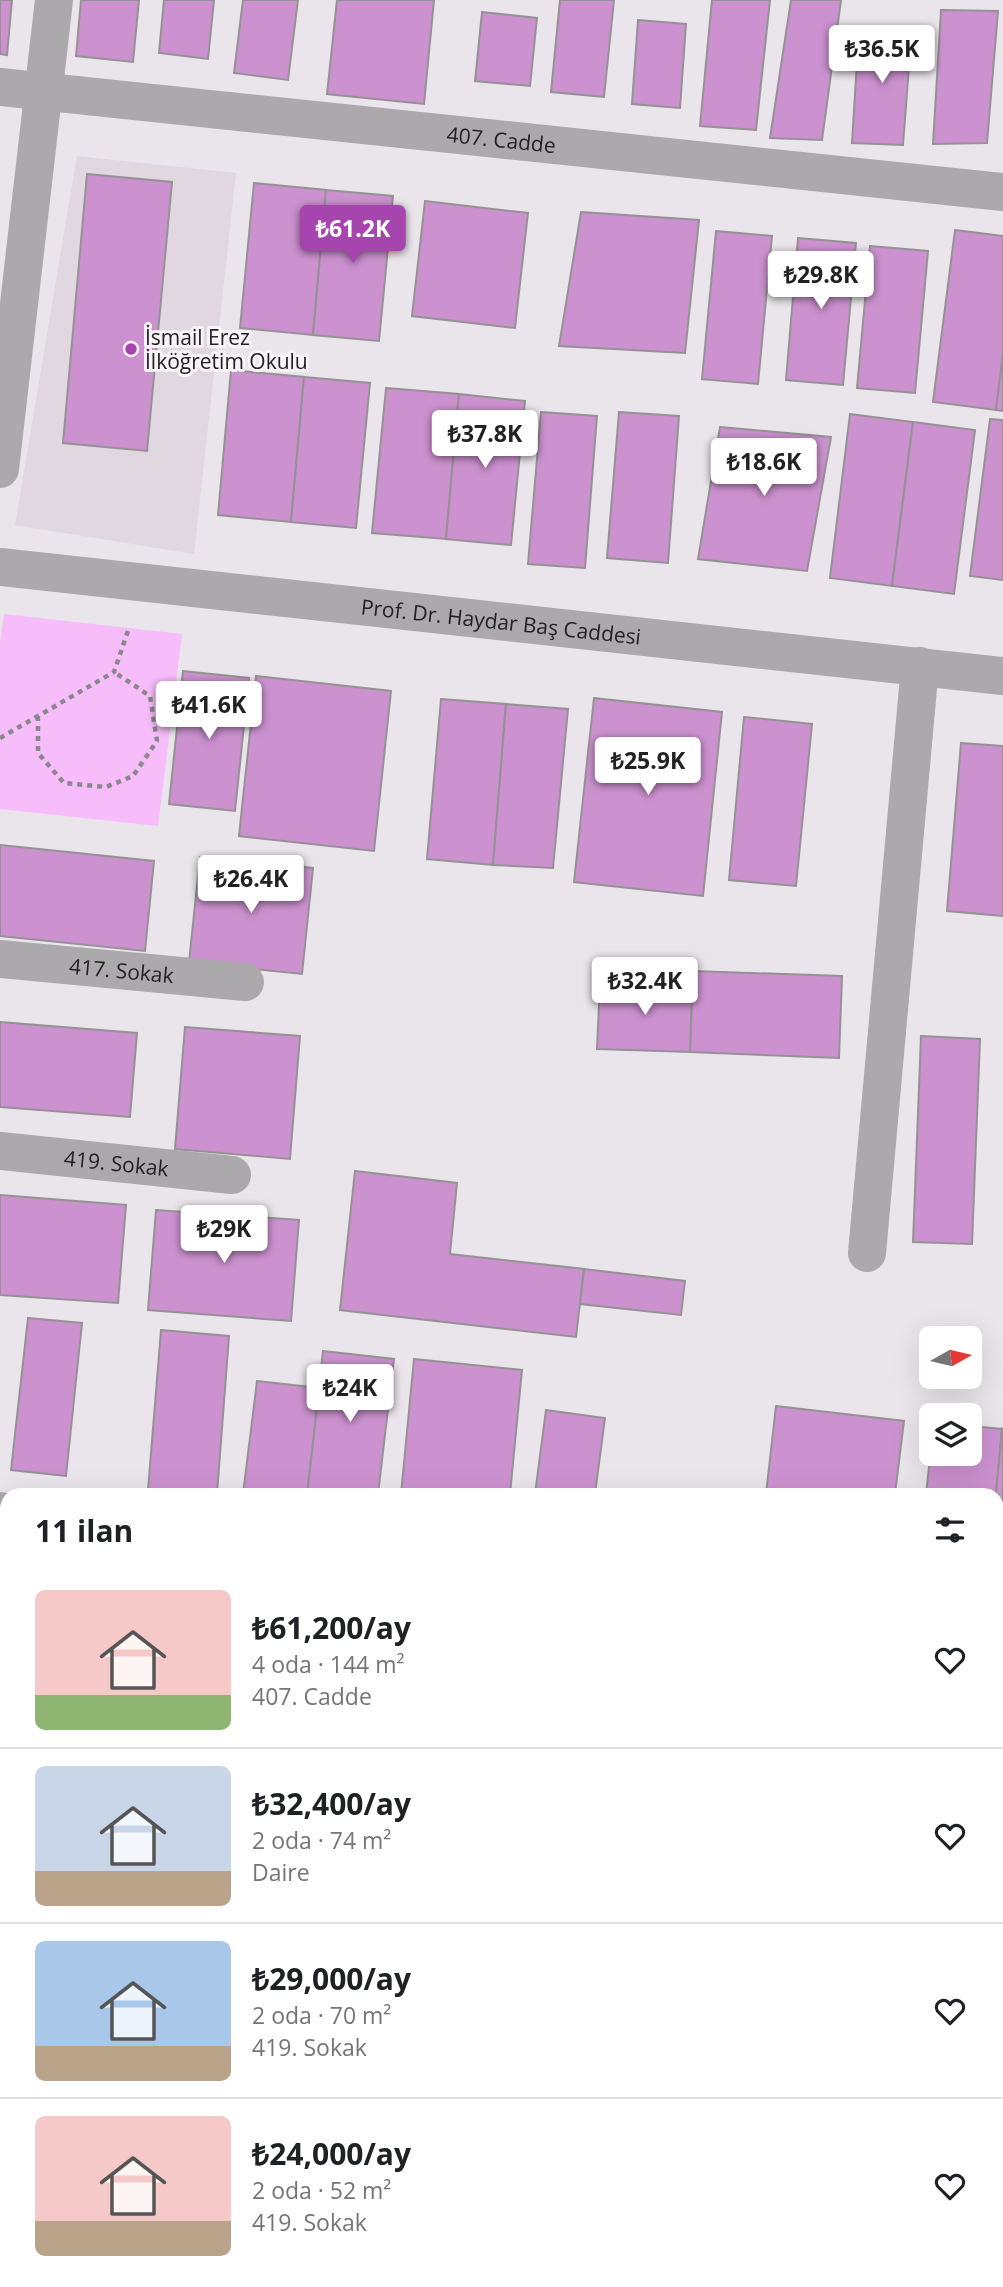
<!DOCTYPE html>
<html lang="tr">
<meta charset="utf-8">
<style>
body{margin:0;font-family:"Open Sans",sans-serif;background:#f2f2f2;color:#202124;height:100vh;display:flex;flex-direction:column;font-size:26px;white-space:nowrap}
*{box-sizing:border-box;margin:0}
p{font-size:23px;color:#757577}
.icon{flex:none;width:38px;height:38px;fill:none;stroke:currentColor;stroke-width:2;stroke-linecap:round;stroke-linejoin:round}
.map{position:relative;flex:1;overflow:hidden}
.details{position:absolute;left:0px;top:1488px;width:1004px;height:800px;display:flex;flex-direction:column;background:#fff;border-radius:21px 21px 0 0;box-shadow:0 7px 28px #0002}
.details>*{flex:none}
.needle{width:46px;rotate:82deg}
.buttons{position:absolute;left:919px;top:1326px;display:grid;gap:14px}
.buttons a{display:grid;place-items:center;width:63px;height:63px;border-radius:10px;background:#fff;box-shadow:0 7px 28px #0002;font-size:35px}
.price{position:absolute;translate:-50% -60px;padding:0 16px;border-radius:7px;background:#fff;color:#222;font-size:23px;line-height:46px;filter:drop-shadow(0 2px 4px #0008)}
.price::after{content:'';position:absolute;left:50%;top:42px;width:21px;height:16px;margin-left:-10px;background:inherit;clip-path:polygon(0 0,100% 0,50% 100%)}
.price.selected{background:#a545ad;color:#fff}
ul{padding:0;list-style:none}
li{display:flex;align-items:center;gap:21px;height:175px;padding:0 35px}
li+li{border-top:2px solid #e0e0e0}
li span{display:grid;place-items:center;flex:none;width:196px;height:140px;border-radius:10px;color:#555}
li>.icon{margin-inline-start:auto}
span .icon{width:84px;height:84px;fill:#fffc;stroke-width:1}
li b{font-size:30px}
h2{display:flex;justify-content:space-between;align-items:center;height:84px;padding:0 35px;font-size:30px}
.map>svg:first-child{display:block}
.built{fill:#e0d7e1}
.green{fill:#f7bdfb}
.building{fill:#cc92d0;stroke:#959195;stroke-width:2}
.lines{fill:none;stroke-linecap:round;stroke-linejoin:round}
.path{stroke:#8b888b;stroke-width:4.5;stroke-dasharray:5 5;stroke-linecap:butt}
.minor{stroke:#aba9ab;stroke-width:38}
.poi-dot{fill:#a545ad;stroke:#f7f3f7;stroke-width:2.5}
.labels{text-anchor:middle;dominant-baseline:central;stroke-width:6;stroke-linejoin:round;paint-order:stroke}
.street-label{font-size:21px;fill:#232123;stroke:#f7f3f7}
.poi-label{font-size:21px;fill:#232123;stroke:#f7f3f7;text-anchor:start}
</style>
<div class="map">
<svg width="1003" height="2287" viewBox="0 0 1003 2287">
<rect width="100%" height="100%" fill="#e9e5ea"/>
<path class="built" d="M77 156 236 173 194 554 15 525Z"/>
<path class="green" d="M4 614 182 634 158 826 0 809V643Z"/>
<g class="building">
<path d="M0 0H12L7 55 0 54Z"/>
<path d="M81 0H139L133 62 76 56Z"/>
<path d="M164 0H214L208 59 159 53Z"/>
<path d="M243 0H298L288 80 234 73Z"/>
<path d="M337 0H434L424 104 327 94Z"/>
<path d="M560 0H614L604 97 551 92Z"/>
<path d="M712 0H770L756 130 700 126Z"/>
<path d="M791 0H841L822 140 770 138Z"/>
<path d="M941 10 998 11 987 143 933 144Z"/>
<path d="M482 12 537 18 530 86 475 81Z"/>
<path d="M638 20 686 24 680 108 632 104Z"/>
<path d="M912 27 903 145 852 143 859 28Z"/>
<path d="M87 174 172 182 147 451 63 443Z"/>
<path d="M254 183 326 190 313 335 240 328Z"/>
<path d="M326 190 393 196 379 341 313 335Z"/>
<path d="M425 201 528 213 515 328 412 316Z"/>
<path d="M581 212 699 220 685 353 559 346Z"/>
<path d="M955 230 1003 236V354L996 410 933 402Z"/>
<path d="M716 231 772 236 758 384 702 379Z"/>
<path d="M798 238 856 243 843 385 786 380Z"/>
<path d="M870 246 928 251 915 393 857 388Z"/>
<path d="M1003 354V411L996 410Z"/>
<path d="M231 370 304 377 291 522 218 515Z"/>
<path d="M304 377 370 383 356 528 291 522Z"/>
<path d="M386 388 459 394 446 539 372 533Z"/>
<path d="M459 394 525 401 511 545 446 539Z"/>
<path d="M541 412 597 416 585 568 528 564Z"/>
<path d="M619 412 679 416 668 563 607 558Z"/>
<path d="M850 414 913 422 892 586 830 578Z"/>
<path d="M990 419 1003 420V580L970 576Z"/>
<path d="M913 422 975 430 954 594 892 586Z"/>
<path d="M720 427 831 437 807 571 698 559Z"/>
<path d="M183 671 249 678 235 811 169 804Z"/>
<path d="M256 676 391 691 374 851 239 836Z"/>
<path d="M594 698 722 712 703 896 574 882Z"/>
<path d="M441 699 506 704 493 865 427 859Z"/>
<path d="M506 704 568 709 553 868 493 865Z"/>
<path d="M744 717 812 724 796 886 729 880Z"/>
<path d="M961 743 1003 746V916L947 911Z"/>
<path d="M0 845 154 861 145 951 0 936Z"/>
<path d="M200 857 313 868 302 974 189 962Z"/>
<path d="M693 971 842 976 839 1058 690 1052Z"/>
<path d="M600 982 692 986 690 1052 597 1049Z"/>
<path d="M0 1022 137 1033 130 1117 0 1107Z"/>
<path d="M185 1027 300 1036 290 1159 175 1149Z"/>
<path d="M921 1036 980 1039 972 1244 913 1242Z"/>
<path d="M355 1171 457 1183 450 1254 584 1269 576 1337 340 1310Z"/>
<path d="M0 1195 126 1205 118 1303 0 1295Z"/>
<path d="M156 1210 299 1220 291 1321 148 1310Z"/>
<path d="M584 1269 685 1281 681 1315 580 1304Z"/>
<path d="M28 1318 82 1323 66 1476 11 1470Z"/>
<path d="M161 1330 229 1336 217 1494 148 1490Z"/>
<path d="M323 1351 394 1359 378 1494H307Z"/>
<path d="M414 1359 522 1370 510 1494H401Z"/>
<path d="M257 1381 319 1388 307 1494H243Z"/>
<path d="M776 1406 904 1421 895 1494H766Z"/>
<path d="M546 1410 605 1418 595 1494H535Z"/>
<path d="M970 1426 1002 1429 996 1494H926L931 1449V1454H970Z"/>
<path d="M1002 1429 1003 1430V1603H998V1494H996Z"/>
<path d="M998 1654H1003V1820L998 1819Z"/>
<path d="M998 1853 1003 1854V1903L998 1941Z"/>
<path d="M0 1975 7 1976V2116L0 2115Z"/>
<path d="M0 2187 4 2188 0 2230Z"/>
<path d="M19 2280H79L78 2287H18Z"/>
<path d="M115 2280H191L190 2287H114Z"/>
<path d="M191 2280H262L261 2287H190Z"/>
<path d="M286 2280H375L374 2287H284Z"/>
<path d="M375 2280H457L456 2287H374Z"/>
<path d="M469 2280H540L538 2287H467Z"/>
<path d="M602 2280H675L674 2287H600Z"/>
<path d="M716 2280H810L823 2282 822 2287H714Z"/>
<path d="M862 2280H946L988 2287H861Z"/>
</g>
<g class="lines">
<g class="path">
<path d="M38 716V753L64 783 106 787 133 776 157 741 150 696 114 672"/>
<path d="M0 738 114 672 129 628"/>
</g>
<g class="minor">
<path id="s1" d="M0 87 1003 192"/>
<path d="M0 469 54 0"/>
<path id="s2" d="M0 567 1003 676"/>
<path id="s3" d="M0 959 245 982"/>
<path id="s4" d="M0 1151 232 1175"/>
<path d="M867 1253 920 666"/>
<path d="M0 1511 7 1512"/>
<path d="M998 1620H1003"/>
<path d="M0 1914 7 1915"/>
<path d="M998 2063 1003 2064"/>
<path d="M573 2287 574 2280"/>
</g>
</g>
<circle class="poi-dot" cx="131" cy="349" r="7"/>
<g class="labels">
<g class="street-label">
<text stroke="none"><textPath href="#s1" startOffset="504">407. Cadde</textPath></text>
<text stroke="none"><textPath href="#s2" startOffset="504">Prof. Dr. Haydar Baş Caddesi</textPath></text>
<text stroke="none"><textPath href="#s3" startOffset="122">417. Sokak</textPath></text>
<text stroke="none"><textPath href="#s4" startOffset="117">419. Sokak</textPath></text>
</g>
<g class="poi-label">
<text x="145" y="337">İsmail Erez<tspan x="145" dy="24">İlköğretim Okulu</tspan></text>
</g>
</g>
</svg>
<div class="buttons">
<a><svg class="needle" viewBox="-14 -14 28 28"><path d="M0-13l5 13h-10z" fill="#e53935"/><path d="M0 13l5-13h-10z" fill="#757577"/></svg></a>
<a><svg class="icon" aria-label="layers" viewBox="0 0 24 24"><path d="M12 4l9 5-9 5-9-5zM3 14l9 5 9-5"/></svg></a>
</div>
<b class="price" style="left:882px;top:85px">₺36.5K</b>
<b class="price selected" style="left:353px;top:265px">₺61.2K</b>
<b class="price" style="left:821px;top:311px">₺29.8K</b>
<b class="price" style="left:485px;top:470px">₺37.8K</b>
<b class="price" style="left:764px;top:498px">₺18.6K</b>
<b class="price" style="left:209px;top:741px">₺41.6K</b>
<b class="price" style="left:648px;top:797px">₺25.9K</b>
<b class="price" style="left:251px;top:915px">₺26.4K</b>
<b class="price" style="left:645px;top:1017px">₺32.4K</b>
<b class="price" style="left:224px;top:1265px">₺29K</b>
<b class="price" style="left:350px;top:1424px">₺24K</b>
<section class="details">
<h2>11 ilan<svg class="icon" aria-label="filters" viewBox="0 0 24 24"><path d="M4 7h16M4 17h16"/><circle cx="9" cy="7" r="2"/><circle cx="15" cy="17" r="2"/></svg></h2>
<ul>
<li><span style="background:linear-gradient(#f6c9c9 75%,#8fb573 0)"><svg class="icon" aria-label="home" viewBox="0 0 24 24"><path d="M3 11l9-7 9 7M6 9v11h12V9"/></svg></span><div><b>₺61,200/ay</b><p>4 oda · 144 m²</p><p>407. Cadde</p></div><svg class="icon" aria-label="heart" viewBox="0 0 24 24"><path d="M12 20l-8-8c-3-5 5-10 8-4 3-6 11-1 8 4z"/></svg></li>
<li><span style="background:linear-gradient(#c9d6e8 75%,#b9a48a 0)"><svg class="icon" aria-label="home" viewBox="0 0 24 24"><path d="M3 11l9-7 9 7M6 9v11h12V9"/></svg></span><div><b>₺32,400/ay</b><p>2 oda · 74 m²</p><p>Daire</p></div><svg class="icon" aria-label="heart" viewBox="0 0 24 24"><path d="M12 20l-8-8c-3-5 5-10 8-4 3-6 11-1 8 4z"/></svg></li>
<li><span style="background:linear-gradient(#a9c7e8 75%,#b9a48a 0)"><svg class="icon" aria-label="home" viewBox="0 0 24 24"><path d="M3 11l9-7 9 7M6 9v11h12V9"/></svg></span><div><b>₺29,000/ay</b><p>2 oda · 70 m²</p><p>419. Sokak</p></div><svg class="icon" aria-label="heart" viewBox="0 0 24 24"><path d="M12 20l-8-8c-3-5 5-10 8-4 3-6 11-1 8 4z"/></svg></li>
<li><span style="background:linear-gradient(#f6c9c9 75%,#b9a48a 0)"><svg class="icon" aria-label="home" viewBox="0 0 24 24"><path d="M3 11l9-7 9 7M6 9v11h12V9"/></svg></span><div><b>₺24,000/ay</b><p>2 oda · 52 m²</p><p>419. Sokak</p></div><svg class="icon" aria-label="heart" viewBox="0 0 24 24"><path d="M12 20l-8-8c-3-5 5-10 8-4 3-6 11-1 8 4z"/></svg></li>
</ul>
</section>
</div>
